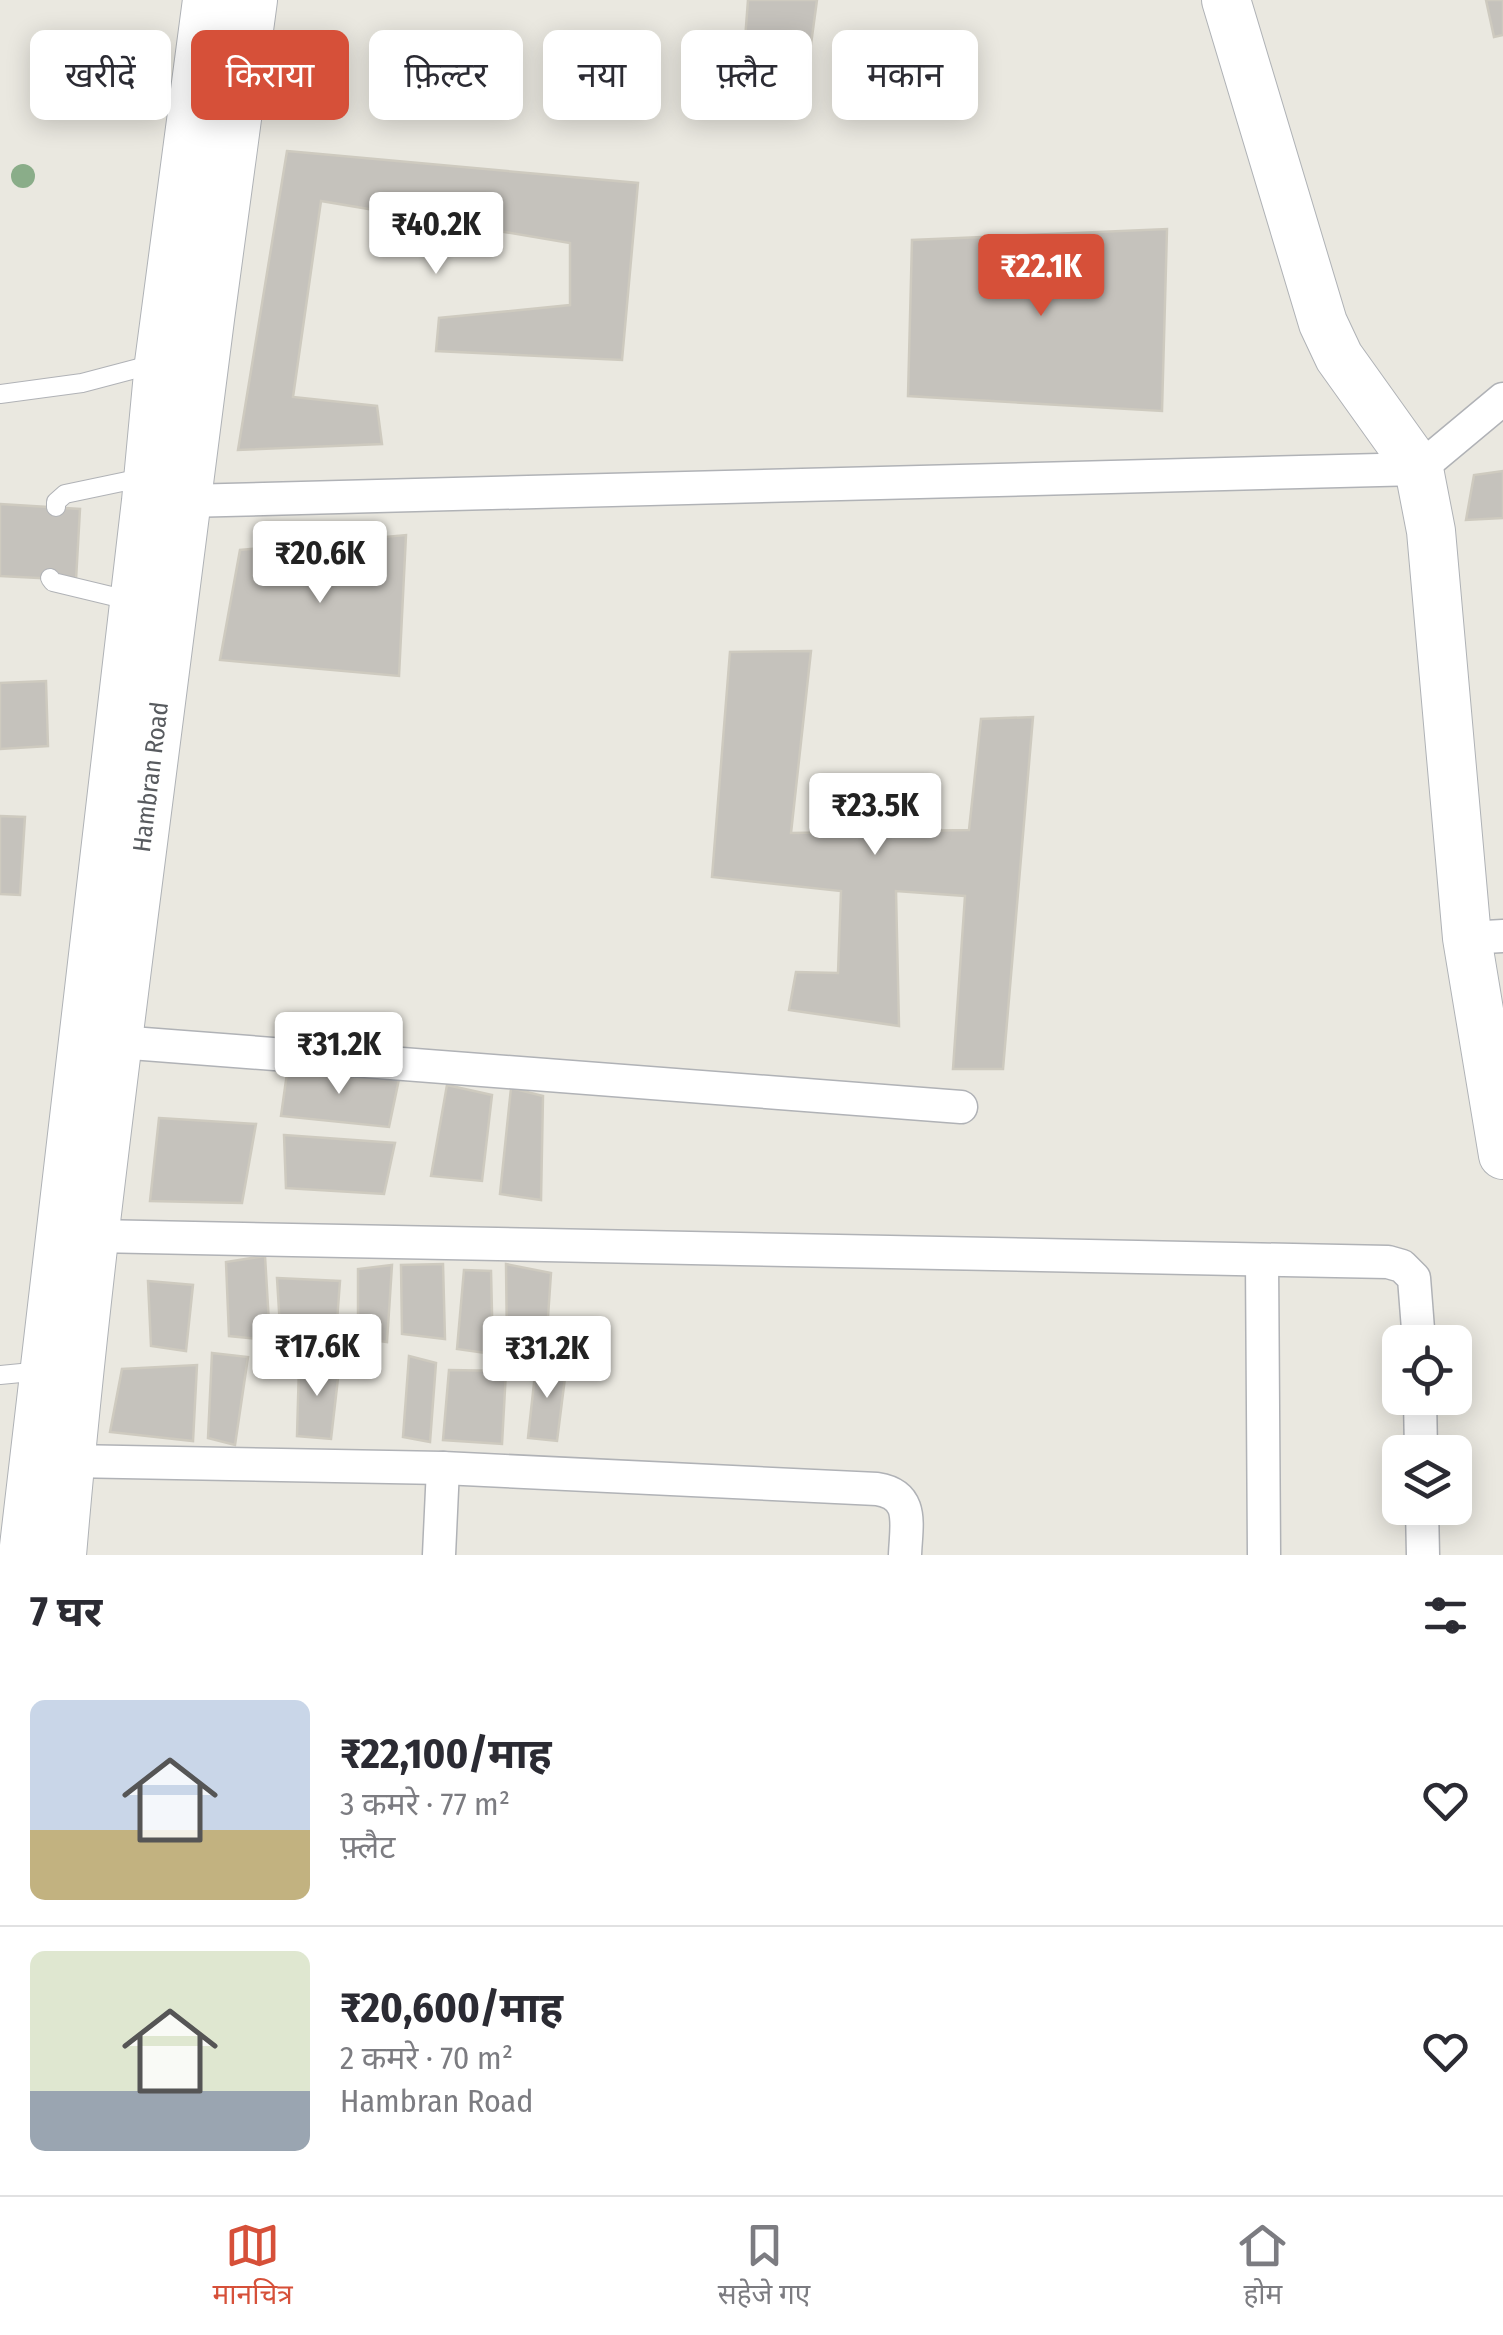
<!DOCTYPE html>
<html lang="hi">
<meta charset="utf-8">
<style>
body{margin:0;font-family:"Fira Sans Condensed","Noto Sans Devanagari",sans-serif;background:#f2f2f3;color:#2b2b33;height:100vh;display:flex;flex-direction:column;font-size:38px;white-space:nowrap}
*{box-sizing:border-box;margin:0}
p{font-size:32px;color:#7c7c81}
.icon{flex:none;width:55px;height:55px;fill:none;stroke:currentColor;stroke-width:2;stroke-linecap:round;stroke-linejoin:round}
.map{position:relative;height:1555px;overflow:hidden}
.details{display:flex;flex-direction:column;background:#fff;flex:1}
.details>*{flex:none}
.banner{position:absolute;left:30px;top:30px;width:1000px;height:90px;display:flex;gap:20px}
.fabs{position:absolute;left:1382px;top:1325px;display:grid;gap:20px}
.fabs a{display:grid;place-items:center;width:90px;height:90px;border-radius:15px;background:#fff;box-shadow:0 5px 25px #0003;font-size:50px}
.price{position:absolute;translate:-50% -85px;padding:0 22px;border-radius:10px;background:#fff;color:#222;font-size:32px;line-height:65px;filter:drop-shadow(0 2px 5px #0008)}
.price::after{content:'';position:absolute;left:50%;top:60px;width:30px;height:22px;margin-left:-15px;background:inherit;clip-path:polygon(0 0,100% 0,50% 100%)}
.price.on{background:#d65039;color:#fff}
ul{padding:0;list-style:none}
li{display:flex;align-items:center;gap:30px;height:250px;padding:0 30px}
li+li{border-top:2px solid #e1e1e2}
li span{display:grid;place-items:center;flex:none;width:280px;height:200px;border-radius:15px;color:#555}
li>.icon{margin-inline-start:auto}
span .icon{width:120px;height:120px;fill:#fffc;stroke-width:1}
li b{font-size:42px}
h2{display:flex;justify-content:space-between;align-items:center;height:120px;padding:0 30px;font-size:42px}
.tag{padding:0 35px;border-radius:15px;background:#fff;box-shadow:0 5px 25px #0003;font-size:35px;line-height:90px}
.tag.on{background:#d65039;color:#fff}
.tabs{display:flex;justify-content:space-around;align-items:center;height:140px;border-top:2px solid #e1e1e2;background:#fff;font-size:28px;color:#7c7c81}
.tabs a{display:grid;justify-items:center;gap:5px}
.tabs .on{color:#d65039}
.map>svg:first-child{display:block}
.building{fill:#c5c2bc;stroke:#cecabf;stroke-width:2.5}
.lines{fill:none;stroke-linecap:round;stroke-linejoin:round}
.lane-casing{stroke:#b0b2b6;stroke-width:20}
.street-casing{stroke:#b0b2b6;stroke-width:35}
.secondary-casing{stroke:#afb2b6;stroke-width:50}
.lane{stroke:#fff;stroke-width:18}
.street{stroke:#fff;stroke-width:32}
.secondary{stroke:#fff;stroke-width:48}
.tree{fill:#8aad89}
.labels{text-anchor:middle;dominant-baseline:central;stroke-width:8;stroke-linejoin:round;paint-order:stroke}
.street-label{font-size:25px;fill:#585b5f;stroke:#fff}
</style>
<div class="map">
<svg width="1503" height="1555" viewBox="0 0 1503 1555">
<rect width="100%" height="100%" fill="#eae8e0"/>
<g class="building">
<path d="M748 0H817L809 59 744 53Z"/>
<path d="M1486 0H1503V35L1494 37Z"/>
<path d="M287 151 638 183 622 360 436 351 439 318 570 305V243L321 201 293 397 377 406 382 444 238 450Z"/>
<path d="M1167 229 1162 411 908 396 912 240Z"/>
<path d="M1503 471V518L1466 520 1474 475Z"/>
<path d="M0 504 80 509 76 580 0 576Z"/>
<path d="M406 535 399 676 220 660 240 550Z"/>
<path d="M811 651 791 833 969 830 981 719 1033 717 1003 1069H953L965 896 896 891 899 1026 789 1010 796 972 838 973 841 891 712 877 730 652Z"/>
<path d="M46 681 48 746 0 749V683Z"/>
<path d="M0 816 25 817 20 895 0 894Z"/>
<path d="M288 1066 399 1079 389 1127 281 1116Z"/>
<path d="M447 1085 492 1095 482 1181 431 1176Z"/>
<path d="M511 1088 543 1096 541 1200 500 1194Z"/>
<path d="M159 1118 256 1124 242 1203 150 1201Z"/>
<path d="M284 1135 395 1143 384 1194 286 1188Z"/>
<path d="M265 1256 270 1340 229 1336 226 1262Z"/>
<path d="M443 1264 445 1339 402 1334 401 1265Z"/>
<path d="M506 1264 551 1273 546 1346H507Z"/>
<path d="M392 1265 387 1342 358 1338V1269Z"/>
<path d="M464 1270 491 1271 493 1354 457 1349Z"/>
<path d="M277 1278 340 1281 335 1348 281 1343Z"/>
<path d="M148 1281 193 1285 186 1351 151 1346Z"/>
<path d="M212 1353 248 1357 235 1445 208 1438Z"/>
<path d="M409 1356 436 1363 430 1442 403 1437Z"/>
<path d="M340 1361 331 1439 297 1436 299 1366Z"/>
<path d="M567 1362 557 1441 528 1438 536 1365Z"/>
<path d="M197 1365 193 1441 110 1432 122 1369Z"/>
<path d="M449 1370 506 1371 502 1444 443 1440Z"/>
</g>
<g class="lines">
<g class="lane-casing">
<g id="lane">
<path d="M0 394 82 383 154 364"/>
<path d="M56 507V502L65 494 146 477"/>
<path d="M50 578 53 582 132 601"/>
<path d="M0 1375 42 1371"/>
</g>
</g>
<g class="street-casing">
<g id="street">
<path d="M185 501 1419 469 1503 399"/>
<path d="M1467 938 1503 936"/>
<path d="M118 1042 961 1107"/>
<path d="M95 1236 1388 1262 1402 1266 1414 1278 1419 1342"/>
<path d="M1262 1260 1264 1555"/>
<path d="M1420 1398 1421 1452"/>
<path d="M70 1461 443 1468 877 1489C915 1495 906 1525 905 1555"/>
<path d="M1422 1508 1423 1555"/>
<path d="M439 1555 443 1468"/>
</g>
</g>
<g class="secondary-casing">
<g id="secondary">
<path d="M1226 0 1323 323 1339 357 1419 469 1431 531 1467 938 1503 1155"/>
<path d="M23 1555 146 501 159 363 207 0"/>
<path d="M62 1555C80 1340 107 1127 134 913 172 609 211 304 253 0"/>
</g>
</g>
<use href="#lane" class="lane"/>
<use href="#street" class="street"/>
<use href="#secondary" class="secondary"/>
</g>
<circle class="tree" cx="23" cy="176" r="12"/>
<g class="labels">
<g class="street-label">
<text transform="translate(151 777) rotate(-83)">Hambran Road</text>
</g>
</g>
</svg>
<div class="fabs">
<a><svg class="icon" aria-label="locate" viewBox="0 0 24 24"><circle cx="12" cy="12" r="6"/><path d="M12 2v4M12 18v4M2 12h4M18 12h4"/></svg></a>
<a><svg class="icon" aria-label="layers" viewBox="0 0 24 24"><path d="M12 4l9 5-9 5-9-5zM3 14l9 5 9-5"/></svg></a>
</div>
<b class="price" style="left:436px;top:277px">₹40.2K</b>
<b class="price on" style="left:1041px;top:319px">₹22.1K</b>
<b class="price" style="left:320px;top:606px">₹20.6K</b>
<b class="price" style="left:875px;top:858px">₹23.5K</b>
<b class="price" style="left:339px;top:1097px">₹31.2K</b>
<b class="price" style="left:317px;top:1399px">₹17.6K</b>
<b class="price" style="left:547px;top:1401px">₹31.2K</b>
<div class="banner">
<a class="tag">खरीदें</a>
<a class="tag on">किराया</a>
<a class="tag">फ़िल्टर</a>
<a class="tag">नया</a>
<a class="tag">फ़्लैट</a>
<a class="tag">मकान</a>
</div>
</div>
<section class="details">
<h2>7 घर<svg class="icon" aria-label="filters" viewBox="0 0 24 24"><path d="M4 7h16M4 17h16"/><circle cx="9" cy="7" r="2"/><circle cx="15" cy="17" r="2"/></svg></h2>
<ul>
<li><span style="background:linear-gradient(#c9d6e8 65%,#c2b280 0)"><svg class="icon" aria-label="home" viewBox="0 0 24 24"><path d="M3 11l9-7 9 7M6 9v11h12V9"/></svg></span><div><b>₹22,100/माह</b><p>3 कमरे · 77 m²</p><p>फ़्लैट</p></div><svg class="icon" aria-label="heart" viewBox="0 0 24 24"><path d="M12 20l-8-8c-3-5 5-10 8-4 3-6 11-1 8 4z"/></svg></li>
<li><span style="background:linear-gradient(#dfe7d0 70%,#9aa5b1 0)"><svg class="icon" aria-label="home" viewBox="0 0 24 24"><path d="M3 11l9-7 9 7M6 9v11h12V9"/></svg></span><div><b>₹20,600/माह</b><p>2 कमरे · 70 m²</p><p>Hambran Road</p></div><svg class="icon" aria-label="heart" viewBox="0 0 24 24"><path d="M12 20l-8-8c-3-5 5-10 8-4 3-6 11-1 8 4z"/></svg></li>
</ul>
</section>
<nav class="tabs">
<a class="on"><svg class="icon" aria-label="map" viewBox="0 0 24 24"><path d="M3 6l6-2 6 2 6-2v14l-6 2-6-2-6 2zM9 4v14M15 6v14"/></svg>मानचित्र</a>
<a><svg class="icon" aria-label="saved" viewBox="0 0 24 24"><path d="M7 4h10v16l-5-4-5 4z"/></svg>सहेजे गए</a>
<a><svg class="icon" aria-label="home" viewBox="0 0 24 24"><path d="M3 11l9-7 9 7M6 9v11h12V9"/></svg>होम</a>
</nav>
